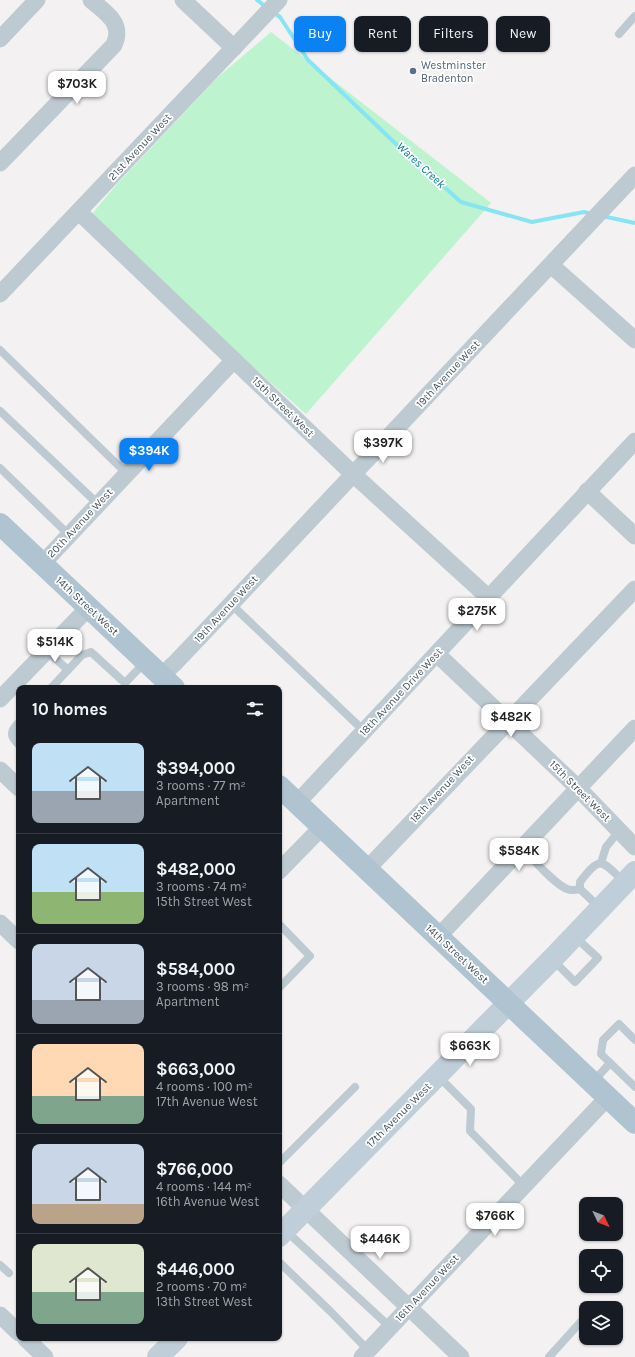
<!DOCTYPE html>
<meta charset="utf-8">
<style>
body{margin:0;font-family:Karla,sans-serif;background:#20242c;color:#f1f3f6;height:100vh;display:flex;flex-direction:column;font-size:15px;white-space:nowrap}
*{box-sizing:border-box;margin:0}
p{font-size:13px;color:#9ea1a6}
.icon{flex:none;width:22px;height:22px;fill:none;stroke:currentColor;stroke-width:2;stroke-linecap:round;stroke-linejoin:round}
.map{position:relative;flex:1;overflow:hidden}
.details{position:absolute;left:16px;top:685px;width:266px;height:656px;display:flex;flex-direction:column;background:#171b24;border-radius:8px;box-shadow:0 1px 3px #0004}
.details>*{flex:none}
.guide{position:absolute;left:294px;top:16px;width:281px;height:36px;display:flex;gap:8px}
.needle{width:26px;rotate:133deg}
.controls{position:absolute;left:579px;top:1197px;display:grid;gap:8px}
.controls a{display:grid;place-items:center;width:44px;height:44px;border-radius:8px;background:#171b24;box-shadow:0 1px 3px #0004;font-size:20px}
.price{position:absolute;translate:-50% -34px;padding:0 9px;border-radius:8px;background:#fff;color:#222;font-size:13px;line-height:26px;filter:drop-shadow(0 1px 2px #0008)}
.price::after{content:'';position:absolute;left:50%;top:24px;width:12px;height:9px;margin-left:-6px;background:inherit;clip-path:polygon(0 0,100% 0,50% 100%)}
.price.current{background:#0b82f3;color:#fff}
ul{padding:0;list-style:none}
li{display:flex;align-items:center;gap:12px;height:100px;padding:0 16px}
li+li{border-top:1px solid #363941}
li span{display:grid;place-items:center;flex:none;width:112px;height:80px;border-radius:8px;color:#555}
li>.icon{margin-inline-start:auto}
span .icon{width:48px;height:48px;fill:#fffc;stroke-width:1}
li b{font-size:17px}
h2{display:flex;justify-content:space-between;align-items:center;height:48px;padding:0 16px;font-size:17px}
.pill{padding:0 14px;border-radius:8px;background:#171b24;box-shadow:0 1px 3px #0004;font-size:14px;line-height:36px}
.pill.current{background:#0b82f3;color:#fff}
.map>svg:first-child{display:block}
.green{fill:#bdf3ce}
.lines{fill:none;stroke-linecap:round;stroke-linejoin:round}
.stream{stroke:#87e5f3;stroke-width:4}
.lane{stroke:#becad1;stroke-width:8}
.street{stroke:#becad1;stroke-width:17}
.secondary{stroke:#c0ced9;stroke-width:22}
.primary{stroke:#afc3d1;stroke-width:22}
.service-dot{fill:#5c6f8a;stroke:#fff;stroke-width:1.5}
.labels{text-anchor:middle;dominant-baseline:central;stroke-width:3.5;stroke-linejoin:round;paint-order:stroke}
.service-label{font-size:11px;fill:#4e5e75;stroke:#fff;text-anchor:start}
.street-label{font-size:11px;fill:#475660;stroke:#fff}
.water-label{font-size:12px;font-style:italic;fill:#057c8f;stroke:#fff}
</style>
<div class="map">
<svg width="635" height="1357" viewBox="0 0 635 1357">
<rect width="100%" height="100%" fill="#f3f1f1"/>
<path class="green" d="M271 32 491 203 306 414 244 359 92 214 117 184 217 78Z"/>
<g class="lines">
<g class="stream">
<path d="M257 0 266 7"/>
<path d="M273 12 280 17 308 60 395 143 461 202 532 222 584 212 592 214"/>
<path d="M602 216 635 223"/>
</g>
<g class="lane">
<path d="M619 34 635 16"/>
<path d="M0 350 127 474"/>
<path d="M0 411 98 504"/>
<path d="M0 468 69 535"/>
<path d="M231 604 364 731"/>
<path d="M47 651 68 670"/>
<path d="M51 688 82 655 91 652 125 683 146 661"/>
<path d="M19 722C10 731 9 736 19 745"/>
<path d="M522 848C533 859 553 883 567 889 572 891 576 890 580 889"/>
<path d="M601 863 606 847 619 831"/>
<path d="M600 908 580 889V882C601 854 602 861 624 882"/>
<path d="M279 924 310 956 279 988"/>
<path d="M552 959 575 982 598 958 574 936"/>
<path d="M635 1040 619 1024 603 1040 601 1054 635 1087"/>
<path d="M438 1076 471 1109 470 1131 524 1186"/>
<path d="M593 1082 610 1063"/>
<path d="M279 1163 355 1087"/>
<path d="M285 1230 390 1327"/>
<path d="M279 1262 330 1311 368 1350"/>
<path d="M0 1265 9 1273"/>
<path d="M594 1308V1307"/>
<path d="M549 1357 586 1316"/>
</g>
<g class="street">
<path d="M183 0 234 48"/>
<path d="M0 39 37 0"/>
<path d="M0 163 114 45C124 23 106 13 91 0"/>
<path d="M79 212 353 474 489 598"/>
<path d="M551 265 635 340"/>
<path d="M0 294 279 0"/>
<path d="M587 491 635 536"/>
<path d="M42 564 234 360"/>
<path d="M437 654 578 788 635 847"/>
<path d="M161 676 175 663 231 604 635 175"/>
<path d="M0 699 89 607"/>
<path d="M0 770 19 788"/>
<path d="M297 803 635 441"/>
<path d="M367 869 635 589"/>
<path d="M279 871 322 827"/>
<path d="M0 923 19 941"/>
<path d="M438 937 635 728"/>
<path d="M279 1184 461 1357"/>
<path d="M0 1315 19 1333"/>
<path d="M25 1338 45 1357"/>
<path d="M362 1357 608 1097"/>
</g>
<g class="secondary">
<path d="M279 1236 555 956 635 872"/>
<path d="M158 1357 177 1338"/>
</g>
<g class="primary">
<path d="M0 524 174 688"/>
<path d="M279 786 635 1123"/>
</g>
</g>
<circle class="service-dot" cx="413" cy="71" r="4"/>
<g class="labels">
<g class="service-label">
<text x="421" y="65">Westminster<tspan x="421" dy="13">Bradenton</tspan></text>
</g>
<g class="street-label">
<text transform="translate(140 147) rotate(-47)">21st Avenue West</text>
<text transform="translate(448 374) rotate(-47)">19th Avenue West</text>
<text transform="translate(283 407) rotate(44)">15th Street West</text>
<text transform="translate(80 523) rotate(-47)">20th Avenue West</text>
<text transform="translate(87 606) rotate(43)">14th Street West</text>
<text transform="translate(226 609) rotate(-47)">19th Avenue West</text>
<text transform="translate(401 692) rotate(-47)">18th Avenue Drive West</text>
<text transform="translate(442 789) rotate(-47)">18th Avenue West</text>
<text transform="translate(580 791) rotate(45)">15th Street West</text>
<text transform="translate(457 954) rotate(43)">14th Street West</text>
<text transform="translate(399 1115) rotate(-45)">17th Avenue West</text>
<text transform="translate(427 1288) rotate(-47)">16th Avenue West</text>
</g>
<g class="water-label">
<text transform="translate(421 165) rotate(43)">Wares Creek</text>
</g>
</g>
</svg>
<div class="controls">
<a><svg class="needle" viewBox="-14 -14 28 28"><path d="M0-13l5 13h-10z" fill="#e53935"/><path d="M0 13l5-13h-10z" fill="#9ea1a6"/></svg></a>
<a><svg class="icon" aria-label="locate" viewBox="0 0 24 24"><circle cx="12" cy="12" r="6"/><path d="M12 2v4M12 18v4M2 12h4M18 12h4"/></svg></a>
<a><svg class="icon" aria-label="layers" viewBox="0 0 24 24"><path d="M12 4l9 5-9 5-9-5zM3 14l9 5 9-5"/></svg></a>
</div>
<b class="price" style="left:77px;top:105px">$703K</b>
<b class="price" style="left:383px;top:464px">$397K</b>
<b class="price current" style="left:149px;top:472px">$394K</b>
<b class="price" style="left:477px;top:632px">$275K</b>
<b class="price" style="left:55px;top:663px">$514K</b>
<b class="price" style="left:511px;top:738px">$482K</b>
<b class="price" style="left:519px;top:872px">$584K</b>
<b class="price" style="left:470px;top:1067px">$663K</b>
<b class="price" style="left:495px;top:1237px">$766K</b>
<b class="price" style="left:380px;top:1260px">$446K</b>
<div class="guide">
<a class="pill current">Buy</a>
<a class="pill">Rent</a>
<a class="pill">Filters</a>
<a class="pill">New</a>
</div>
<section class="details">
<h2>10 homes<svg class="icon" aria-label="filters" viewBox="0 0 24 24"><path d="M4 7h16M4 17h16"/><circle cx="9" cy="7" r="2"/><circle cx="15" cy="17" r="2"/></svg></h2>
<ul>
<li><span style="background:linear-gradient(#bfe0f5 60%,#9aa5b1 0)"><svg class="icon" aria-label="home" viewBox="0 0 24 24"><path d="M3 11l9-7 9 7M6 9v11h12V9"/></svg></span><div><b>$394,000</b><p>3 rooms · 77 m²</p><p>Apartment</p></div></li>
<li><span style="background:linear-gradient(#bfe0f5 60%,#8fb573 0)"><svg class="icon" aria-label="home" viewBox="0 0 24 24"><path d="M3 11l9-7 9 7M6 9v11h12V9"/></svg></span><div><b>$482,000</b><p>3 rooms · 74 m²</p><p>15th Street West</p></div></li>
<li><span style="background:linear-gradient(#c9d6e8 70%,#9aa5b1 0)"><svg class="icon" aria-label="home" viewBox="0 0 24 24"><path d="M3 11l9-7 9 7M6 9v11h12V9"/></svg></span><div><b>$584,000</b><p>3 rooms · 98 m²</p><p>Apartment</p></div></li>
<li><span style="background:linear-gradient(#ffd9b3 65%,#7fa58c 0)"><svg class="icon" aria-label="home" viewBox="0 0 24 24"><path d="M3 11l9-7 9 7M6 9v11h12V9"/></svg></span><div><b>$663,000</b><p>4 rooms · 100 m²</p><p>17th Avenue West</p></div></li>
<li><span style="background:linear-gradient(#c9d6e8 75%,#b9a48a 0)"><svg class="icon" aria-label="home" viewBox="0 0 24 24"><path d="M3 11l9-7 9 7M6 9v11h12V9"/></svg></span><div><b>$766,000</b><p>4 rooms · 144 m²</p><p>16th Avenue West</p></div></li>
<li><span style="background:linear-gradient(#dfe7d0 60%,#7fa58c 0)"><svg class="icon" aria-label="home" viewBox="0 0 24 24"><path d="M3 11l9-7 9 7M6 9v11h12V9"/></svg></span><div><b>$446,000</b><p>2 rooms · 70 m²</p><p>13th Street West</p></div></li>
</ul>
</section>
</div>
